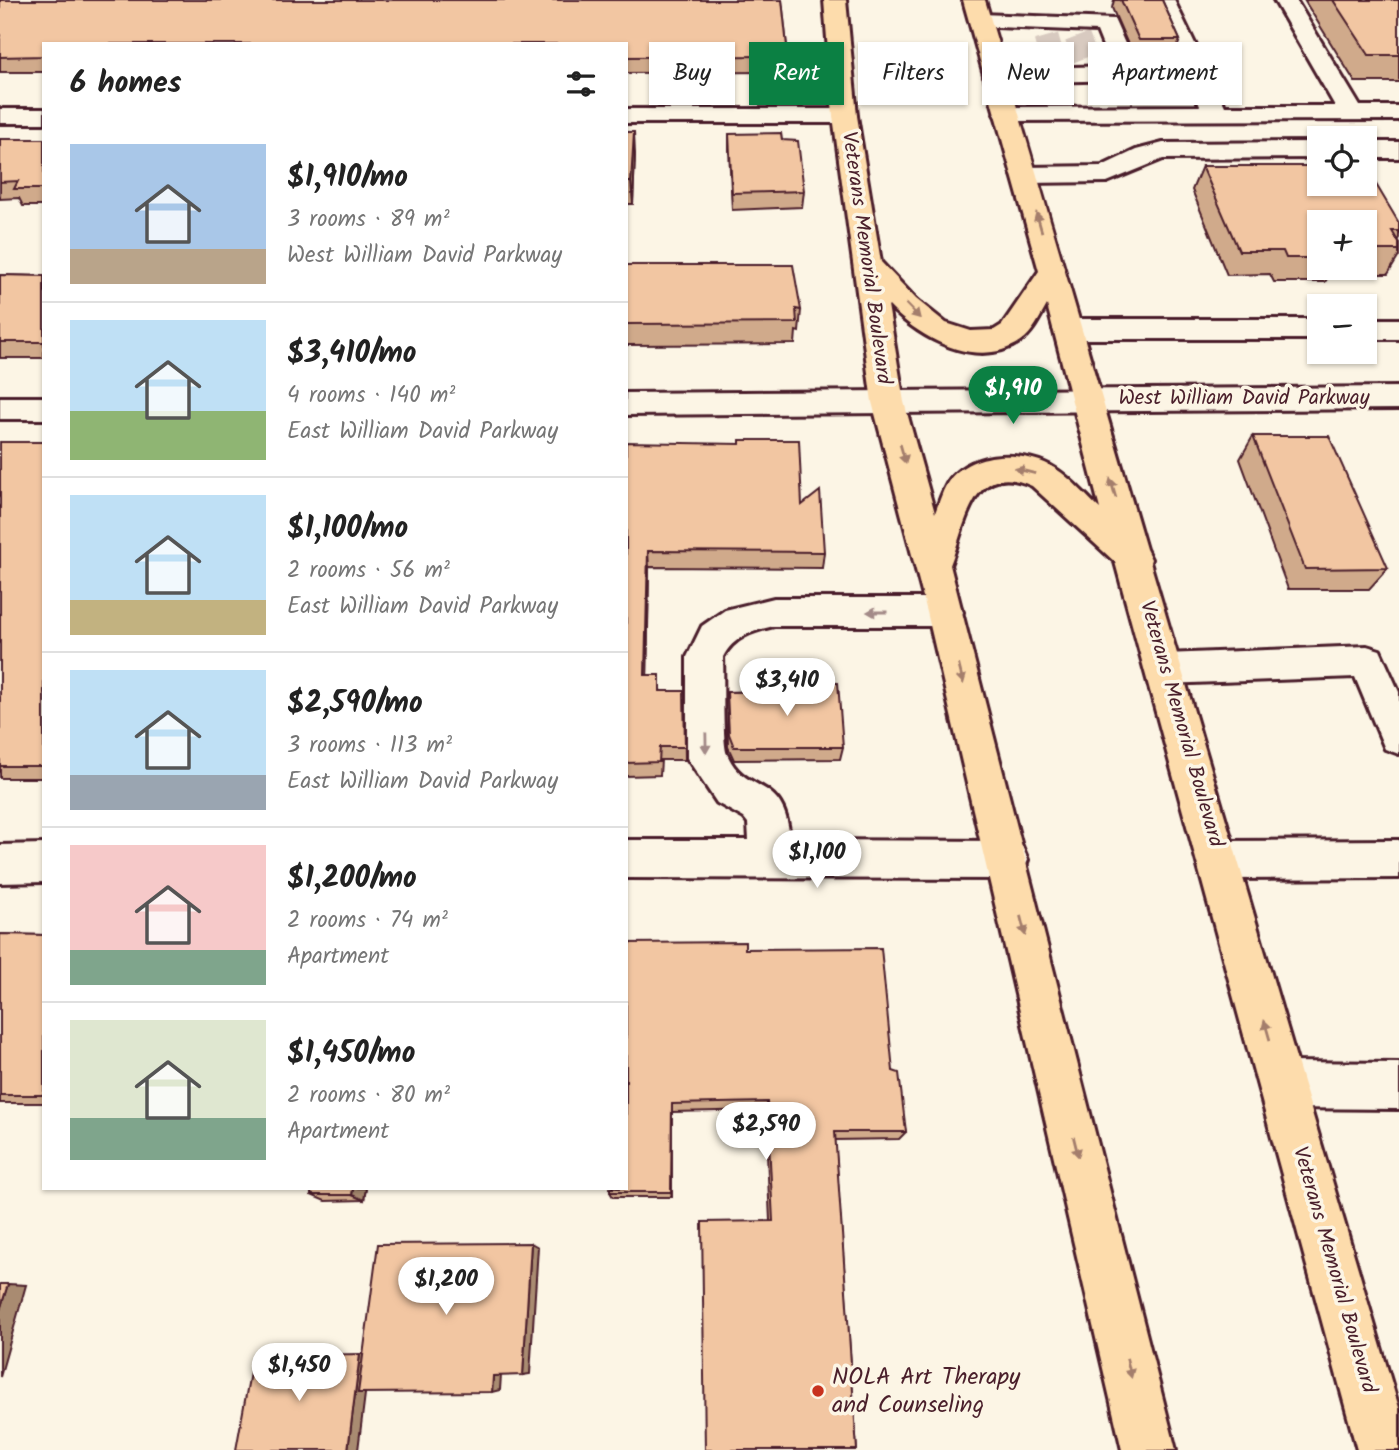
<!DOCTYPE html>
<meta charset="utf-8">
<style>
body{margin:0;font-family:Kalam,sans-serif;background:#f6f6f6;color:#222;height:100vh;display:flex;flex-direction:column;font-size:26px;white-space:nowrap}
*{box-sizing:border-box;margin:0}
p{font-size:23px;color:#767676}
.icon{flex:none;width:38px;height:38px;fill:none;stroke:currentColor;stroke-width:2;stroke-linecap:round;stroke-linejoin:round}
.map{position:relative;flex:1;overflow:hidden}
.side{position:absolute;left:42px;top:42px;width:586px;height:1148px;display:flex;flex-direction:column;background:#fff;border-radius:0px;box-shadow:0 2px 5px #0004}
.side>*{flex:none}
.top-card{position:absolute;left:649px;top:42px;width:644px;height:63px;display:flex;gap:14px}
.buttons{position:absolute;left:1307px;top:126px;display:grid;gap:14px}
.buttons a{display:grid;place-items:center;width:70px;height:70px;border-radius:0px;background:#fff;box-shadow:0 2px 5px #0004;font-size:35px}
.price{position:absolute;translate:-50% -60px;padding:0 16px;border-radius:24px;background:#fff;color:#222;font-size:23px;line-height:46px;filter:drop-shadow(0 2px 4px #0008)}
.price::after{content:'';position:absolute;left:50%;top:42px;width:21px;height:16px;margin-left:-10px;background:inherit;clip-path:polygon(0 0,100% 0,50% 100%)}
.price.active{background:#0b8043;color:#fff}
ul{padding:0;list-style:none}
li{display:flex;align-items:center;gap:21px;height:175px;padding:0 28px}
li+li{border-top:2px solid #e0e0e0}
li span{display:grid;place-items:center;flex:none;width:196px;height:140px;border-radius:0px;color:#555}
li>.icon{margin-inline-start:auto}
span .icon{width:84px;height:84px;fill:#fffc;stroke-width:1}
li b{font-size:30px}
h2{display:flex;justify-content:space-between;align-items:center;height:84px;padding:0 28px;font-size:30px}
.tag{padding:0 24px;border-radius:0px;background:#fff;box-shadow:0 2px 5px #0004;font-size:24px;line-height:63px}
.tag.active{background:#0b8043;color:#fff}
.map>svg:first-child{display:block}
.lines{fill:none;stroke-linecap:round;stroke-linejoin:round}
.minor-tunnel{stroke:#d8cac0;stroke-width:25;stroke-dasharray:25 12;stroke-linecap:butt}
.minor-casing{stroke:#4a1f2b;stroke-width:6}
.major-casing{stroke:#4a1f2b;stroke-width:6}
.minor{fill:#fcf5e5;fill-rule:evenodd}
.major{fill:#fddcac;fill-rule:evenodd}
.wall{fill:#d0aa8b;stroke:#4a1f2b;stroke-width:2;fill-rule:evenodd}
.shaded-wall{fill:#a98b71;stroke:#4a1f2b;stroke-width:2}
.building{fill:#f2c6a2;stroke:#4a1f2b;stroke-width:2}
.oneway{fill:#a47e6c}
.oneway2{fill:#a38a88}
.poi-dot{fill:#c8321e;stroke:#fcf5e5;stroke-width:2.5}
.labels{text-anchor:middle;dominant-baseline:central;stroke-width:7;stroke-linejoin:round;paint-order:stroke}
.street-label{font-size:21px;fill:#4a1f2b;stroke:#fcf5e5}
.near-poi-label{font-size:24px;fill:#4a1f2b;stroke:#fcf5e5;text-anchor:start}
</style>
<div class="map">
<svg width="1399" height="1450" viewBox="0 0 1399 1450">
<rect width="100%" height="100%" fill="#fcf5e5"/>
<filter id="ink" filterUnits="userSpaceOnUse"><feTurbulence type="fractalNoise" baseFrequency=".0143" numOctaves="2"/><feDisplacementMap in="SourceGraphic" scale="14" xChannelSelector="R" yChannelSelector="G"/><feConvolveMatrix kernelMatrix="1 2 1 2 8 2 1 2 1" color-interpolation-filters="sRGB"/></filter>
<g filter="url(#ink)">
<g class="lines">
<g class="minor-tunnel">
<path d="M1046 37 1052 58"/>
<path d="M1077 37 1085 58"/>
</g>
<g class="minor-casing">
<g id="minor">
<path d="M1152 0H1174L1225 106H1335L1274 0H1296L1360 106H1399V120L1006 121 997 119 994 114 997 109 1006 107 1200 106Z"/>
<path d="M980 14 1114 19 1138 73 1134 78 1126 80 996 83 988 81 984 76 988 71 996 69 1111 66 1097 31 972 26 969 21 972 16Z"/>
<rect x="0" y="109" width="44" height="14"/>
<path d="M626 109H845L854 111 857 116 854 121 845 123H626Z"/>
<path d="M1320 142V158L1163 159 1107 182 1025 183 1016 181 1012 175 1016 169 1025 167 1102 166 1136 150 1163 143Z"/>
<rect x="1365" y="142" width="34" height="16"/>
<path d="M1068 319H1320V339H1068L1058 336 1053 329 1058 322Z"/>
<rect x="1365" y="319" width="34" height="20"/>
<path d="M1399 387V409L626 415V393Z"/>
<rect x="0" y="397" width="44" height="22"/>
<path d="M774 598H945L958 602 963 612 958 622 945 626H774C753 631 734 636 723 657 724 674 722 743 727 754 746 797 785 773 790 840L1007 841 1022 846 1028 860 1022 874 1007 879 626 878V840H749L748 823 744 818 717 803 687 758V657L702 626 725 610Z"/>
<path d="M1367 646 1380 650 1399 692V754L1385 749 1355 677 1165 684 1152 680 1146 669 1152 658 1165 654Z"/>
<path d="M1399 840V878L1219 879 1204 874 1198 860 1204 846 1219 841Z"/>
<path d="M44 844V882L0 883V845Z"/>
<path d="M1282 1062 1399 1063V1109L1282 1108 1266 1101 1259 1085 1266 1069Z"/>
</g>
</g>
<g class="major-casing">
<path id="major" d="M824 0H846L857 116 881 262 916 299 946 323 971 331 994 330 1002 325 1039 271 963 0H985C1040 183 1092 366 1146 549L1151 559 1150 562 1399 1408V1450H1357L1115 562 1032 486C972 458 966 525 950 565L1176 1450H1122L927 612 872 402 833 116ZM888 305C919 338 977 371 1021 341 1033 333 1040 317 1047 305L1100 509C1086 496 1072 479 1056 469 1027 450 974 450 950 479 943 488 939 503 935 513L904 402Z"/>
</g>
<use href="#minor" class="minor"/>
<use href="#major" class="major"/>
</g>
<g class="wall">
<path d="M0 0H782L788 56 787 72 626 73V44H44V72H0Z"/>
<path d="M1114 0H1162L1180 40 1174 56H1133L1112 8Z"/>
<path d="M1304 0H1399V82H1355Z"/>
<path d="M626 132 635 154 633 204H626Z"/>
<path d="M729 134 782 140 804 191 802 207 732 210 729 150Z"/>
<path d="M0 139H44V206H23L19 198 0 199Z"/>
<path d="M1202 166 1320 184 1399 223V238L1397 241 1399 243V256L1388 274H1330L1325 282H1274L1270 274 1227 275 1192 190ZM1320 222H1365V268H1320Z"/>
<path d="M626 265 801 310 799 332 796 331 795 344 626 345Z"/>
<path d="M0 275 44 276V358H0Z"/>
<path d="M1253 436 1388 568 1369 589H1288L1240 459Z"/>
<rect x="0" y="442" width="44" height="336"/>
<path d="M626 442 802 505 824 552 822 568 649 567 647 675 661 691H684L685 760H661L660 775 626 776Z"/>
<path d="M798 683 843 747 840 759 734 760 728 747 727 692 797 691Z"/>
<path d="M0 934 44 935V1103H0Z"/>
<path d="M745 949 893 1071 906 1132 899 1139 835 1140 857 1450 770 1221 765 1110 672 1112V1197H613L610 1192Z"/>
<path d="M312 1188H366L364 1200 325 1201 311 1195Z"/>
</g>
<g class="shaded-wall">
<path d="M634 132 635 154 633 204 631 182Z"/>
<path d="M648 551 649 567 647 690 645 675Z"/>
<path d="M672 1104V1197L671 1192Z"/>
<path d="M353 1188H366L364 1200 352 1195Z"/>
<path d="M531 1243 538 1247 530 1374 523 1375Z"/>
<path d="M8 1284 26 1285 0 1377V1310Z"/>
<path d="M360 1354H370L358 1450H348Z"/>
<path d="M501 1375 500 1390 492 1392 493 1376Z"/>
</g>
<g class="building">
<path d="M0 0H782L788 56 626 57V44H44V56L0 57Z"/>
<path d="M1121 0H1162L1180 40H1139Z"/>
<path d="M1333 0H1399V55H1369Z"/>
<path d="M626 132H634L631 182H626Z"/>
<path d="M781 133 782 140 798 141 804 191 732 193 729 134Z"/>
<path d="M0 139H44V189H14L18 181 0 182Z"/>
<path d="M1202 166H1320V184H1365V181H1374L1399 223V231H1392L1399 243V250H1365V222H1320V258H1286L1283 251H1239Z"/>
<path d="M626 265H793L801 310 796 309 797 323 626 324Z"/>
<path d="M0 275 44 276V342H0Z"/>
<path d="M1253 436H1329L1388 568 1305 569Z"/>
<path d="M740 440H799L802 505 820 491 824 552 648 551 645 675H660V691H684L685 747H660L659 762 626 763V442L740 444Z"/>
<rect x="0" y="442" width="44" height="324"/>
<path d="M798 683H838L843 747H734L729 734 727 692 799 691Z"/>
<path d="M0 934 44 935V1095H0Z"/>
<path d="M745 942V949L881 948 893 1071 899 1073 906 1132H835L857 1450H705L702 1222 773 1221 767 1102 672 1104 671 1192H610V1188H626V943Z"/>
<path d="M312 1188H353L352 1195H311Z"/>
<path d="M531 1243 523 1375 493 1376 492 1392 358 1393 378 1244Z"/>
<path d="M0 1284H8L0 1310Z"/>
<path d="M360 1354 348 1450H236L253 1356Z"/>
</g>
<defs><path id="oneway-solid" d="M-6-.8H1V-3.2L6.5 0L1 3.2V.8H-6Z" transform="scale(1.75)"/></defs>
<g class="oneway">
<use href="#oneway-solid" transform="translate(1039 222) rotate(-106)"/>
<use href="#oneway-solid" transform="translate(913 311) rotate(46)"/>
<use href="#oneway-solid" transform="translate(903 454) rotate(74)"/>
<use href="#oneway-solid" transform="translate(1025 471) rotate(-166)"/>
<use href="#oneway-solid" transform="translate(1113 488) rotate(-106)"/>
<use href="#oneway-solid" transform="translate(961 674) rotate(76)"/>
<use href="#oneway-solid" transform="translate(1023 926) rotate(76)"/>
<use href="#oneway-solid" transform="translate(1267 1030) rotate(-106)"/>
<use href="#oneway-solid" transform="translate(1076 1147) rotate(76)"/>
<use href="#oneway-solid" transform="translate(1129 1368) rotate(76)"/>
</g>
<g class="oneway2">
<use href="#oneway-solid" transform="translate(877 612) rotate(-180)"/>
<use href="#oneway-solid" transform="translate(706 743) rotate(89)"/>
</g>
</g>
<circle class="poi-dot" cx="818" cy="1391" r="7"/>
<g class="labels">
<g class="street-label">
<text transform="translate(866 258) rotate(82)">Veterans Memorial Boulevard</text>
<text x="1244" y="398">West William David Parkway</text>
<text transform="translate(1181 724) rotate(74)">Veterans Memorial Boulevard</text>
<text transform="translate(1334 1270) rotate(74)">Veterans Memorial Boulevard</text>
</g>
<g class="near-poi-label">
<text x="832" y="1377">NOLA Art Therapy<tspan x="832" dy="28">and Counseling</tspan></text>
</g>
</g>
</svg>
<div class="buttons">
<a><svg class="icon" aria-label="locate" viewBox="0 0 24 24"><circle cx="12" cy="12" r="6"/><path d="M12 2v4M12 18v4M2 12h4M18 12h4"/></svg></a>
<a>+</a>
<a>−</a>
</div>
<b class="price active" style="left:1013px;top:426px">$1,910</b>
<b class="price" style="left:787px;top:718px">$3,410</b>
<b class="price" style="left:817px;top:890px">$1,100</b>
<b class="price" style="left:766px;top:1162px">$2,590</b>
<b class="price" style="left:446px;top:1317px">$1,200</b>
<b class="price" style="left:299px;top:1403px">$1,450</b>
<div class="top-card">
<a class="tag">Buy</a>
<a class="tag active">Rent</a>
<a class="tag">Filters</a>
<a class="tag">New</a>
<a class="tag">Apartment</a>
</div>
<section class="side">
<h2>6 homes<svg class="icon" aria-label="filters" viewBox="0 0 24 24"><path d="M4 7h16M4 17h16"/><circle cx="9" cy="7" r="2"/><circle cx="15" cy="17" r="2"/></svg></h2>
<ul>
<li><span style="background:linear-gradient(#a9c7e8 75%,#b9a48a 0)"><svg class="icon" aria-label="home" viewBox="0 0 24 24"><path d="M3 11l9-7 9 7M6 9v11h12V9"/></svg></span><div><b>$1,910/mo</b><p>3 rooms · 89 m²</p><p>West William David Parkway</p></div></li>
<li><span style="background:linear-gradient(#bfe0f5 65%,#8fb573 0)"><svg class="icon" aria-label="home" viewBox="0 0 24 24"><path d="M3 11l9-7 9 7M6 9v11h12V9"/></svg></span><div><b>$3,410/mo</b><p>4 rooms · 140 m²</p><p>East William David Parkway</p></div></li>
<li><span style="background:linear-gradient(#bfe0f5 75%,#c2b280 0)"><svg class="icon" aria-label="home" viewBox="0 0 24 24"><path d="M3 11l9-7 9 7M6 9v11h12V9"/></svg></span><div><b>$1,100/mo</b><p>2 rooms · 56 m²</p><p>East William David Parkway</p></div></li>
<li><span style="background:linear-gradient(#bfe0f5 75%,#9aa5b1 0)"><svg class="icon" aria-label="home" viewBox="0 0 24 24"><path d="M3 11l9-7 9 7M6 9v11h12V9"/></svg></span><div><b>$2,590/mo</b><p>3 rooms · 113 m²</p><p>East William David Parkway</p></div></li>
<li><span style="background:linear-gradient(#f6c9c9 75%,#7fa58c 0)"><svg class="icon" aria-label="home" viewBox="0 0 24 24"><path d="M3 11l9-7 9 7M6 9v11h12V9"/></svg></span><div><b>$1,200/mo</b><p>2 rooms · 74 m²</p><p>Apartment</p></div></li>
<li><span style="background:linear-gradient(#dfe7d0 70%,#7fa58c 0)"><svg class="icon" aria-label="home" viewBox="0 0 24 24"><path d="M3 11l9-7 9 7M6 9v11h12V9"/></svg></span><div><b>$1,450/mo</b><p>2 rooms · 80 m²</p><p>Apartment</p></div></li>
</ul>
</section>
</div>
